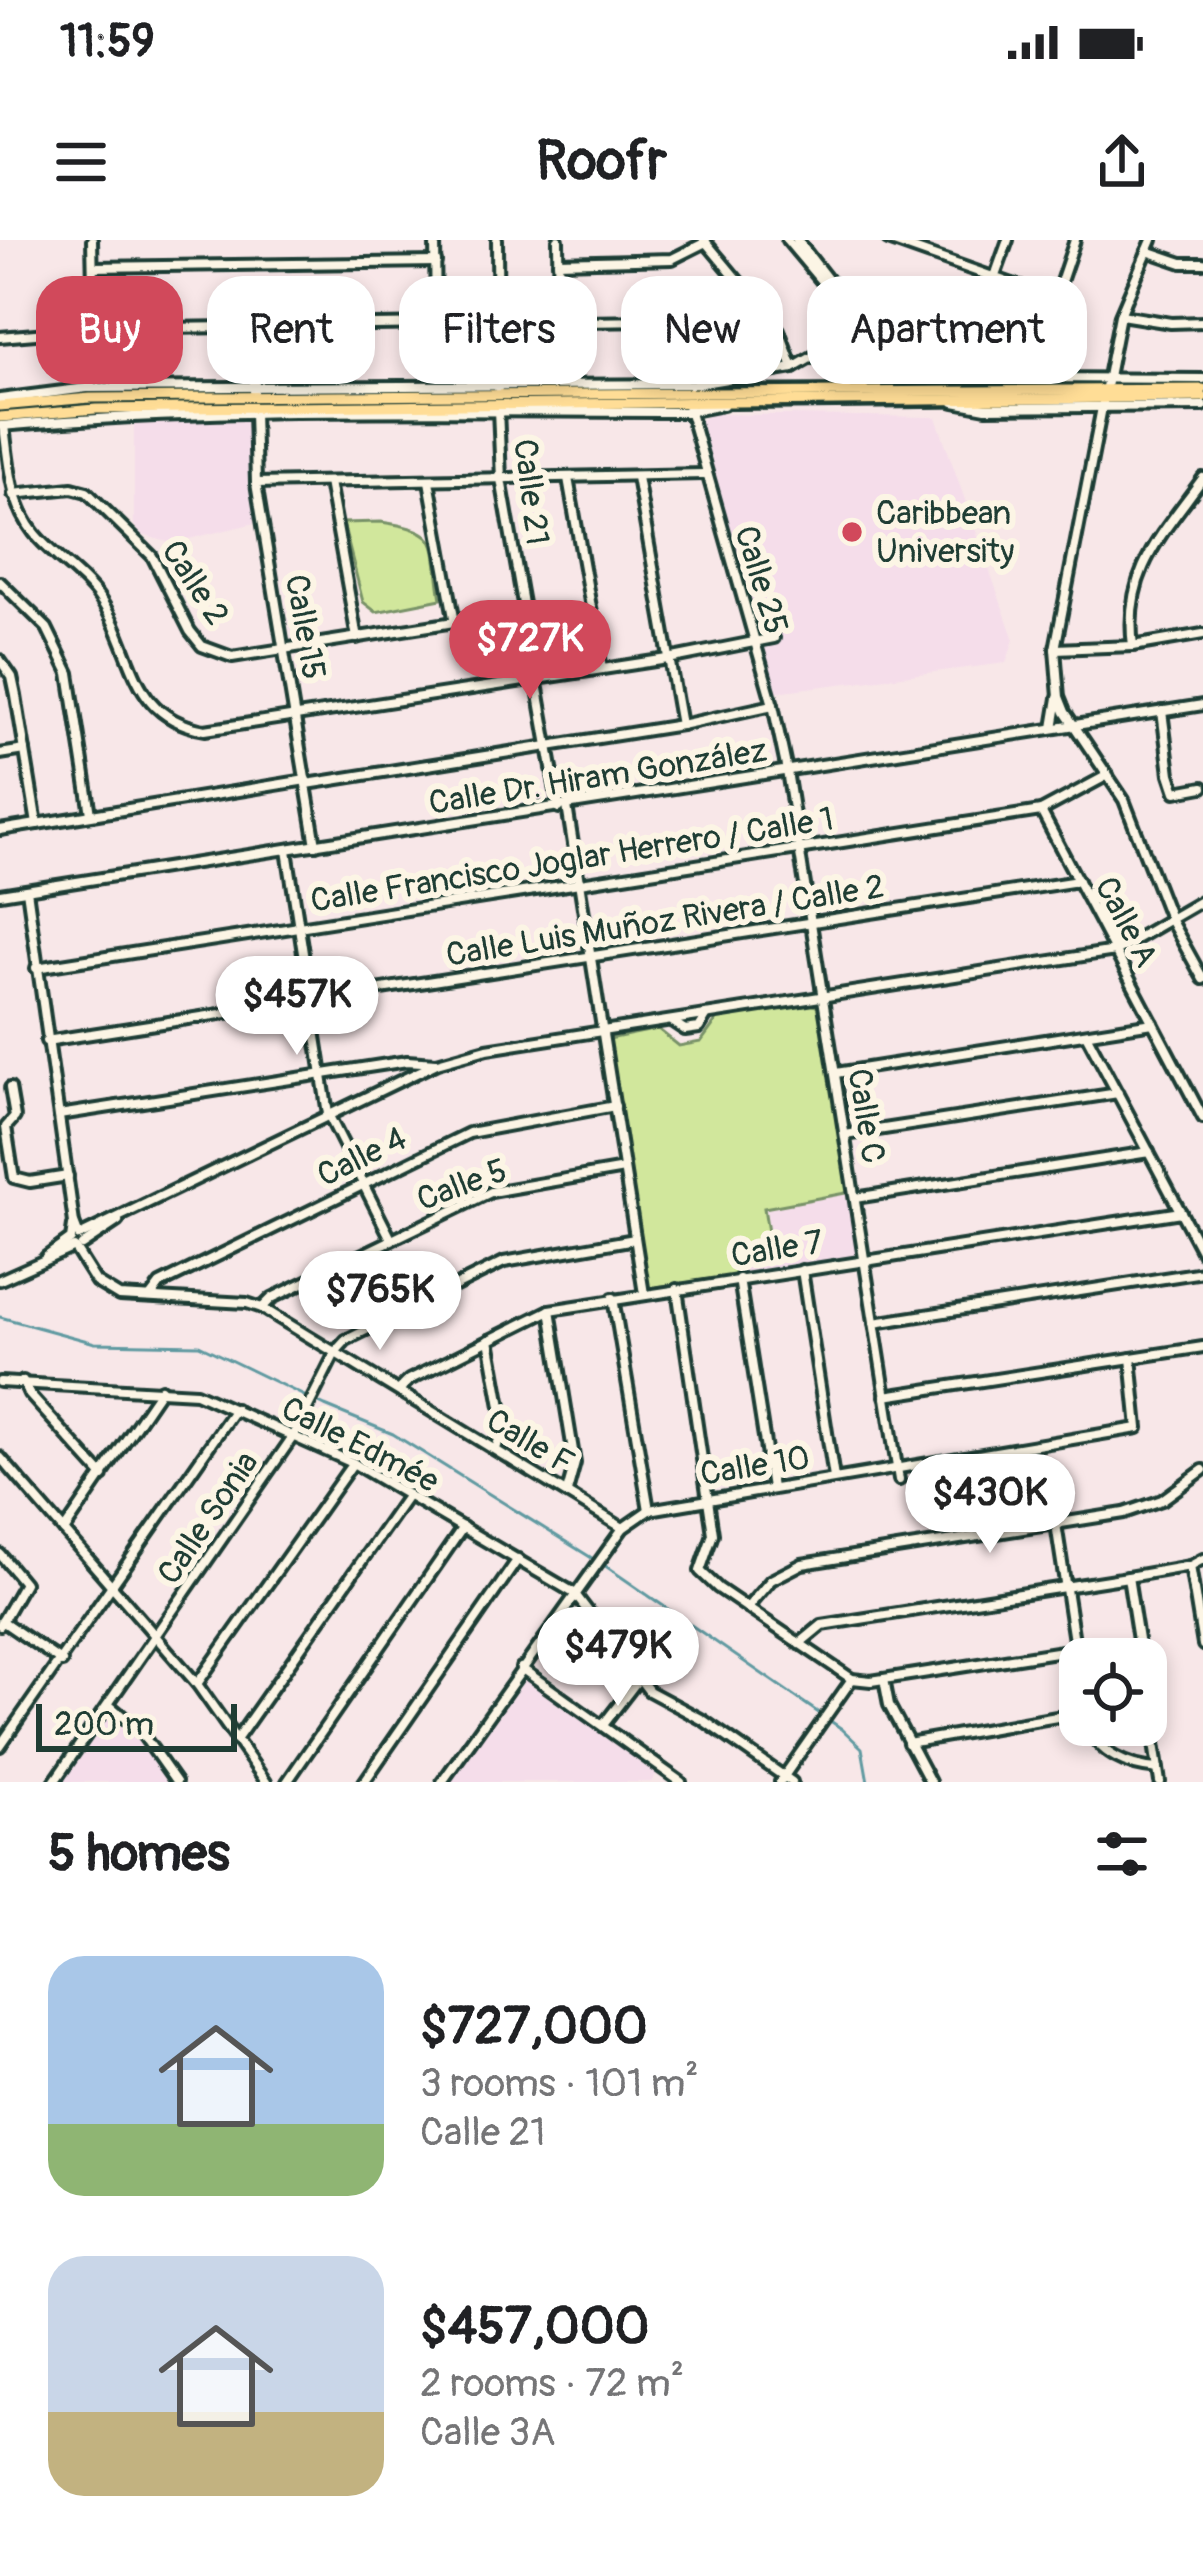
<!DOCTYPE html>
<meta charset="utf-8">
<style>
body{margin:0;font-family:Pangolin,sans-serif;background:#f2f2f2;color:#202124;height:100vh;display:flex;flex-direction:column;font-size:45px;white-space:nowrap}
*{box-sizing:border-box;margin:0}
p{font-size:39px;color:#757577}
.icon{flex:none;width:66px;height:66px;fill:none;stroke:currentColor;stroke-width:2;stroke-linecap:round;stroke-linejoin:round}
.map{position:relative;height:1542px;overflow:hidden}
.sheet{display:flex;flex-direction:column;background:#fff;flex:1}
.sheet>*{flex:none}
.top-card{position:absolute;left:36px;top:36px;width:1131px;height:108px;display:flex;gap:24px}
.tools{position:absolute;left:1059px;top:1398px;display:grid;gap:24px}
.tools a{display:grid;place-items:center;width:108px;height:108px;border-radius:24px;background:#fff;box-shadow:0 6px 18px #0003;font-size:60px}
.scale{position:absolute;left:36px;bottom:30px;width:201px;box-sizing:border-box;padding-left:12px;border:6px solid #1f3d34;border-top:0;font-size:33px;line-height:42px;white-space:nowrap;color:#1f3d34;-webkit-text-stroke:9px #fcf5e5;paint-order:stroke}
.price{position:absolute;translate:-50% -102px;padding:0 27px;border-radius:42px;background:#fff;color:#222;font-size:39px;line-height:78px;filter:drop-shadow(0 3px 6px #0008)}
.price::after{content:'';position:absolute;left:50%;top:72px;width:36px;height:27px;margin-left:-18px;background:inherit;clip-path:polygon(0 0,100% 0,50% 100%)}
.price.on{background:#d1495b;color:#fff}
ul{padding:0;list-style:none}
li{display:flex;align-items:center;gap:36px;height:300px;padding:0 48px}
li span{display:grid;place-items:center;flex:none;width:336px;height:240px;border-radius:36px;color:#555}
li>.icon{margin-inline-start:auto}
span .icon{width:144px;height:144px;fill:#fffc;stroke-width:1}
li b{font-size:51px}
h2{display:flex;justify-content:space-between;align-items:center;height:144px;padding:0 48px;font-size:51px}
.pill{padding:0 42px;border-radius:36px;background:#fff;box-shadow:0 6px 18px #0003;font-size:42px;line-height:108px}
.pill.on{background:#d1495b;color:#fff}
.status{display:flex;justify-content:space-between;align-items:center;height:84px;padding:0 60px;background:#fff;direction:ltr}
.status svg{height:33px;fill:currentColor}
header{display:flex;justify-content:space-between;align-items:center;height:156px;padding:0 48px;background:#fff;font-size:54px;font-weight:700}
.map>svg:first-child{display:block}
.built{fill:#f5ddea}
.green{fill:#d1e79c;stroke:#789268;stroke-width:3}
.lines{fill:none;stroke-linecap:round;stroke-linejoin:round}
.stream{stroke:#609aa1;stroke-width:3}
.minor-casing{stroke:#1f3d34;stroke-width:16}
.major-casing{stroke:#1f3d34;stroke-width:18}
.minor{stroke:#fcf5e5;stroke-width:8}
.major{stroke:#ffdd96;stroke-width:9}
.poi-dot{fill:#d1495b;stroke:#fcf5e5;stroke-width:4.5}
.labels{text-anchor:middle;dominant-baseline:central;stroke-width:12;stroke-linejoin:round;paint-order:stroke}
.street-label{font-size:33px;fill:#1f3d34;stroke:#fcf5e5}
.poi-label{font-size:33px;fill:#1f3d34;stroke:#fcf5e5;text-anchor:start}
</style>
<div class="status"><b>11:59</b><svg viewBox="0 0 49 12"><path d="M0 12V9h3v3zM5 12V6h3v6zM10 12V3h3v9zM15 12V0h3v12zM26 1h20v11H26zM47 4h2v5h-2z"/></svg></div>
<header><svg class="icon" aria-label="menu" viewBox="0 0 24 24"><path d="M4 6h16M4 12h16M4 18h16"/></svg>Roofr<svg class="icon" aria-label="share" viewBox="0 0 24 24"><path d="M12 15V3M7 8l5-5 5 5M5 13v7h14v-7"/></svg></header>
<div class="map">
<svg width="1203" height="1542" viewBox="0 0 1203 1542">
<rect width="100%" height="100%" fill="#f8e7e8"/>
<filter id="ink" filterUnits="userSpaceOnUse"><feTurbulence type="fractalNoise" baseFrequency=".00833" numOctaves="2"/><feDisplacementMap in="SourceGraphic" scale="24" xChannelSelector="R" yChannelSelector="G"/><feConvolveMatrix kernelMatrix="1 2 1 2 8 2 1 2 1" color-interpolation-filters="sRGB"/></filter>
<g filter="url(#ink)">
<g class="built">
<path d="M710 174 936 177 1014 400 1006 423 776 452 696 184Z"/>
<path d="M250 180 252 238 259 282 172 303 142 295 134 285V183Z"/>
<path d="M851 952 859 1017 856 1020 740 1035 735 1010 770 1004 763 968Z"/>
<path d="M521 1434 660 1529 651 1542H445Z"/>
<path d="M112 1472 138 1493 172 1542H59Z"/>
</g>
<g class="green">
<path d="M381 282C446 292 431 300 441 359L376 372 363 362 343 283Z"/>
<path d="M811 764 820 768 851 952 764 968 770 1004 736 1011 740 1035 649 1048 609 799 658 789 679 806 701 802 719 777Z"/>
</g>
<g class="lines">
<g class="stream">
<path d="M0 1077 95 1103 199 1105 325 1166 393 1194 595 1320"/>
<path d="M604 1325 842 1489 862 1508 868 1542"/>
</g>
<g class="minor-casing">
<g id="minor">
<path d="M92 0 94 89"/>
<path d="M435 0 436 84"/>
<path d="M497 0 498 148"/>
<path d="M558 0 559 82"/>
<path d="M704 0 779 90 793 128"/>
<path d="M787 0 855 81 887 107 912 119 1039 138 1203 139"/>
<path d="M797 0 864 86"/>
<path d="M888 0 1055 59"/>
<path d="M1152 0 1120 75 1055 409 1059 457 1065 472 1124 560 1171 681 1203 739"/>
<path d="M1147 11 1182 23H1203"/>
<path d="M558 22 672 19 706 2"/>
<path d="M93 27 436 22"/>
<path d="M994 39 1008 0"/>
<path d="M833 43 895 74 1026 122 1037 113 1075 0"/>
<path d="M1121 75 1171 83 1203 82"/>
<path d="M254 86V151"/>
<path d="M0 97 94 89 722 80 740 76 758 64"/>
<path d="M0 159 87 148 697 144 793 128 885 75 895 74"/>
<path d="M687 162 773 465 787 531 899 1240"/>
<path d="M954 162 986 168 1203 166"/>
<path d="M498 169 501 239 559 568"/>
<path d="M254 172 256 243 316 605"/>
<path d="M1 186C228 166 459 172 687 172L723 165"/>
<path d="M4 186C9 223 10 262 34 293 53 317 83 334 100 359 137 413 127 476 205 490L668 419 774 398"/>
<path d="M637 237 681 485"/>
<path d="M568 238 602 429"/>
<path d="M429 241 455 383"/>
<path d="M329 242 357 398"/>
<path d="M256 243 704 234"/>
<path d="M13 254 72 248 87 252 152 316 190 391 202 406 232 417 524 371"/>
<path d="M0 342 47 388 69 433 91 574"/>
<path d="M1133 406C1123 332 1162 295 1203 238"/>
<path d="M1055 409 1133 406 1203 394"/>
<path d="M0 420 12 437 16 456 37 584"/>
<path d="M1162 471 1170 534 1176 552 1203 547"/>
<path d="M1053 488 1058 458"/>
<path d="M0 514 25 510"/>
<path d="M307 544 681 485 773 465"/>
<path d="M567 566 644 1054"/>
<path d="M1041 571 1203 878"/>
<path d="M0 590 306 540"/>
<path d="M287 610 328 874 391 999"/>
<path d="M27 650 74 983 79 996 437 823 487 809 1115 711 1203 660"/>
<path d="M0 654 1203 465"/>
<path d="M36 728 1041 571 1108 535"/>
<path d="M673 782 685 790 699 788 707 775"/>
<path d="M1086 794 1203 1014"/>
<path d="M46 801 1078 641"/>
<path d="M836 833 1153 783"/>
<path d="M10 848 15 877 6 887 14 938 30 942 68 936"/>
<path d="M59 875 407 821 436 823"/>
<path d="M845 895 1118 853"/>
<path d="M855 958 1149 912"/>
<path d="M82 1005 118 981"/>
<path d="M46 1017 71 999 73 986"/>
<path d="M802 1030 834 1238"/>
<path d="M739 1039 772 1248"/>
<path d="M0 1040 74 1007 96 1042 119 1056 247 1063 262 1068 623 1288"/>
<path d="M677 1049 713 1294 700 1331 718 1348 852 1439 871 1441 1075 1409"/>
<path d="M151 1056 160 1044 469 893 615 866"/>
<path d="M613 1058 649 1270"/>
<path d="M262 1068 272 1058 491 952 624 929"/>
<path d="M550 1070 575 1223 567 1252"/>
<path d="M874 1083 1203 1032"/>
<path d="M489 1100 504 1183 496 1209"/>
<path d="M23 1141 29 1154 103 1236"/>
<path d="M0 1142 196 1153 353 1223 574 1353 649 1451 703 1480 792 1542"/>
<path d="M399 1150 409 1140 550 1070 1181 972"/>
<path d="M885 1156 1203 1107"/>
<path d="M0 1217 197 1444 266 1542"/>
<path d="M1056 1284 1080 1440"/>
<path d="M64 1291 161 1149"/>
<path d="M0 1314 24 1343 0 1385"/>
<path d="M1190 1326 1203 1405"/>
<path d="M1128 1337 1141 1419"/>
<path d="M747 1368 771 1340 802 1324 1124 1273 1162 1260 1203 1230"/>
<path d="M2 1381 62 1422"/>
<path d="M799 1404 822 1385 1128 1337 1190 1326 1203 1319"/>
<path d="M521 1428 681 1542"/>
<path d="M884 1439 889 1465 930 1542"/>
<path d="M197 1444 353 1223"/>
<path d="M1146 1452 1160 1542"/>
<path d="M109 1465 140 1491 176 1542"/>
<path d="M603 1485 637 1441"/>
<path d="M1088 1485C1097 1514 1129 1527 1158 1529"/>
<path d="M236 1500 408 1255"/>
<path d="M908 1503 1080 1473"/>
<path d="M0 1506 235 1169"/>
<path d="M54 1542 294 1195 336 1111 346 1100 504 1022 635 999"/>
<path d="M287 1542 463 1287"/>
<path d="M364 1542 518 1319"/>
<path d="M442 1542 623 1288 649 1270 1138 1188 1131 1118"/>
<path d="M780 1542 852 1439"/>
</g>
</g>
<g class="major-casing">
<g id="major">
<path d="M0 166 90 158 1203 149"/>
<path d="M0 177 96 169 1203 157"/>
</g>
</g>
<use href="#minor" class="minor"/>
<use href="#major" class="major"/>
</g>
</g>
<circle class="poi-dot" cx="852" cy="292" r="12"/>
<g class="labels">
<g class="street-label">
<text transform="translate(531 252) rotate(83)">Calle 21</text>
<text transform="translate(761 340) rotate(73)">Calle 25</text>
<text transform="translate(195 343) rotate(57)">Calle 2</text>
<text transform="translate(305 387) rotate(80)">Calle 15</text>
<text transform="translate(598 537) rotate(-9)">Calle Dr. Hiram González</text>
<text transform="translate(572 620) rotate(-9)">Calle Francisco Joglar Herrero / Calle 1</text>
<text transform="translate(665 681) rotate(-9)">Calle Luis Muñoz Rivera / Calle 2</text>
<text transform="translate(1126 682) rotate(62)">Calle A</text>
<text transform="translate(866 876) rotate(81)">Calle C</text>
<text transform="translate(362 917) rotate(-26)">Calle 4</text>
<text transform="translate(462 945) rotate(-20)">Calle 5</text>
<text transform="translate(777 1009) rotate(-9)">Calle 7</text>
<text transform="translate(530 1202) rotate(31)">Calle F</text>
<text transform="translate(360 1205) rotate(27)">Calle Edmée</text>
<text transform="translate(755 1226) rotate(-9)">Calle 10</text>
<text transform="translate(208 1278) rotate(-56)">Calle Sonia</text>
</g>
<g class="poi-label">
<text x="876" y="273">Caribbean<tspan x="876" dy="38">University</tspan></text>
</g>
</g>
</svg>
<div class="tools">
<a><svg class="icon" aria-label="locate" viewBox="0 0 24 24"><circle cx="12" cy="12" r="6"/><path d="M12 2v4M12 18v4M2 12h4M18 12h4"/></svg></a>
</div>
<div class="scale">200 m</div>
<b class="price on" style="left:530px;top:462px">$727K</b>
<b class="price" style="left:297px;top:818px">$457K</b>
<b class="price" style="left:380px;top:1113px">$765K</b>
<b class="price" style="left:990px;top:1316px">$430K</b>
<b class="price" style="left:618px;top:1469px">$479K</b>
<div class="top-card">
<a class="pill on">Buy</a>
<a class="pill">Rent</a>
<a class="pill">Filters</a>
<a class="pill">New</a>
<a class="pill">Apartment</a>
</div>
</div>
<section class="sheet">
<h2>5 homes<svg class="icon" aria-label="filters" viewBox="0 0 24 24"><path d="M4 7h16M4 17h16"/><circle cx="9" cy="7" r="2"/><circle cx="15" cy="17" r="2"/></svg></h2>
<ul>
<li><span style="background:linear-gradient(#a9c7e8 70%,#8fb573 0)"><svg class="icon" aria-label="home" viewBox="0 0 24 24"><path d="M3 11l9-7 9 7M6 9v11h12V9"/></svg></span><div><b>$727,000</b><p>3 rooms · 101 m²</p><p>Calle 21</p></div></li>
<li><span style="background:linear-gradient(#c9d6e8 65%,#c2b280 0)"><svg class="icon" aria-label="home" viewBox="0 0 24 24"><path d="M3 11l9-7 9 7M6 9v11h12V9"/></svg></span><div><b>$457,000</b><p>2 rooms · 72 m²</p><p>Calle 3A</p></div></li>
</ul>
</section>
